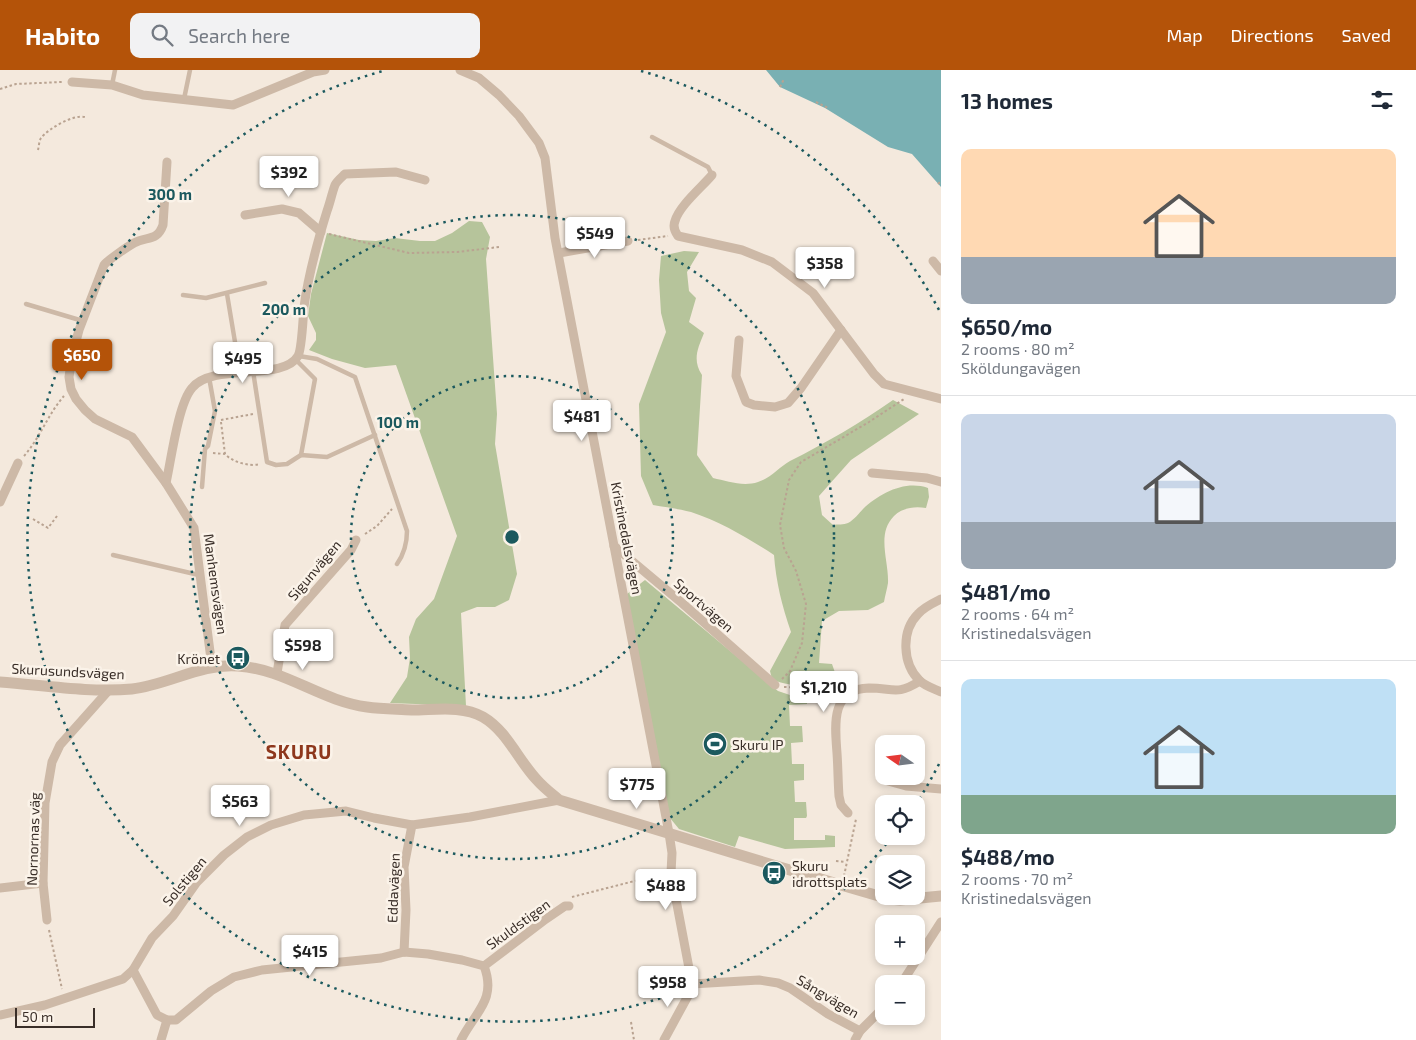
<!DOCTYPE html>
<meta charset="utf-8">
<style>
body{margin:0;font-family:"Exo 2",sans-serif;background:#f2f2f3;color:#1f2937;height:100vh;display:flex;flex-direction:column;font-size:19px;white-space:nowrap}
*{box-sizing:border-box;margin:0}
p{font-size:16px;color:#747a83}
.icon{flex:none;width:28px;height:28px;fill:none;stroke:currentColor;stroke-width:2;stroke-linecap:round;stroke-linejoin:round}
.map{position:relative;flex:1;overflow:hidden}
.drawer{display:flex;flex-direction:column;background:#fff;width:475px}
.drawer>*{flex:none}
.needle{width:32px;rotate:284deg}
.fabs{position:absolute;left:875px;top:665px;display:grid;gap:10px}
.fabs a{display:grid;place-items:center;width:50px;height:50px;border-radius:10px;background:#fff;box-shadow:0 2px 8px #0003;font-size:25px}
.scale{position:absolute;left:15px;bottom:12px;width:80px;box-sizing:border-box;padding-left:5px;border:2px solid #392e28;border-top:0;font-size:14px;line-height:18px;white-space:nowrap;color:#392e28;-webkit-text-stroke:4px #fbf3e9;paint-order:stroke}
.price{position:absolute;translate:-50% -42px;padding:0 11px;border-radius:5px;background:#fff;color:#222;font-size:16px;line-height:32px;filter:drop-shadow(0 1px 2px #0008)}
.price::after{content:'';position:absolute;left:50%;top:30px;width:15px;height:11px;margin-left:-8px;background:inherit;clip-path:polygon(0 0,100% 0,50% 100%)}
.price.selected{background:#b45309;color:#fff}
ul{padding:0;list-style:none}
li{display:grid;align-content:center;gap:10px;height:265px;padding:0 20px}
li+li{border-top:1px solid #e0e1e3}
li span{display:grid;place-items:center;height:155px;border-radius:10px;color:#555}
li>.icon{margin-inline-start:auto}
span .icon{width:90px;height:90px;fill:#fffc;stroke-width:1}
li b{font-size:21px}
h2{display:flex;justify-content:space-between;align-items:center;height:60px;padding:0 20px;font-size:21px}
header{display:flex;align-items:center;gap:30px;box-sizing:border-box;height:70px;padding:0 25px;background:#b45309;color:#fff}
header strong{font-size:24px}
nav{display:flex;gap:28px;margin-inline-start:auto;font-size:18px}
.search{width:350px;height:45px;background:#f2f2f3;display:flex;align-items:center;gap:12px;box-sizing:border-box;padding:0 18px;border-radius:10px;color:#747a83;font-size:19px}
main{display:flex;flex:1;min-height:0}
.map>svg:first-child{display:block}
.green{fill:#b6c49b}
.water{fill:#79b0b3}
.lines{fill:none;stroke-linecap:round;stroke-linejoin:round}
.path{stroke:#b9a391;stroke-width:2;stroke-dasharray:2.5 2.5;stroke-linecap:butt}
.service{stroke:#cdb9a7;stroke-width:4.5}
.minor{stroke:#cdb9a7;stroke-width:9}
.tertiary{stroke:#cdb9a7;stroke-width:11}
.ring{fill:none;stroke:#1b595e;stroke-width:2.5;stroke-dasharray:2.5 5}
.labels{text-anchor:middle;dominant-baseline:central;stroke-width:5;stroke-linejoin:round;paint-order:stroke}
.street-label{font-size:14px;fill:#392e28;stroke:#fbf3e9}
.poi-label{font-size:14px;fill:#392e28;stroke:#fbf3e9;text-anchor:start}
.district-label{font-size:19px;font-weight:bold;letter-spacing:1px;fill:#8e371c;stroke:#fbf3e9}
.centre{fill:#1b595e;stroke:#fbf3e9;stroke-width:2.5}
.ring-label{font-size:15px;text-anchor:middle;font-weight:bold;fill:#1b595e;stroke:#fbf3e9;stroke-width:5;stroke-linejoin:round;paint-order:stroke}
</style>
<header>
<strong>Habito</strong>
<div class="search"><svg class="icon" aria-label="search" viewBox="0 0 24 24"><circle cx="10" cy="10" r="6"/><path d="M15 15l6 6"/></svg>Search here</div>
<nav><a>Map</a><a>Directions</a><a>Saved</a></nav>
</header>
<main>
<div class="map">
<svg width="941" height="970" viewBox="0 0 941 970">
<rect width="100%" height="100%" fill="#f4e9dd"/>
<g class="green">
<path d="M469 151 482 152 490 167 486 189 497 344 495 374 517 504 509 530 495 537H477L461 543 466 636 390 633 407 607 410 588 409 567 416 549 434 529 457 466 396 295 365 298 332 289 309 280 316 270V263L308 246 311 224 327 163 359 170 376 171 395 168 420 171H435L452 163Z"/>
<path d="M684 181 699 182 687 202 689 221 696 228 689 252 704 263C698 278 692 290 702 305L697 385 713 408C727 411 743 417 758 412 771 408 779 397 790 391 826 373 860 353 893 330L919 344 851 390 819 426 822 445 833 455C837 454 844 455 848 453 854 450 859 443 863 439 880 423 905 410 928 418L929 427 926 438C914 436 902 438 894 446 876 464 889 491 888 513 887 519 885 526 884 532L868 540 839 541 822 551 819 593 832 594 839 614C824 618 785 617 772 609L770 601 791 562C782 536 776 512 774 485 748 468 721 452 691 442 679 439 665 437 653 435L641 406 639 334 666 262 661 243 659 210 661 186Z"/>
<path d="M645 510 778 621 796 627H807V634L789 635 790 656H802L803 672 791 673 792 694H804V710L794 711 795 732H806L807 746 806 748H794V770H825V765L835 766V777L785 779 739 766 735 777 679 759 670 748 627 524Z"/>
</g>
<path class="water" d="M766 0H941V117L912 84 888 77 825 38 780 17Z"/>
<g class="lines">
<g class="path">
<path d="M780 17 784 9"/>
<path d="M0 19 16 14 62 12"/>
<path d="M816 32 828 38"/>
<path d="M38 80C39 76 39 71 41 68 48 59 73 44 85 47"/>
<path d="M938 114 941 111"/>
<path d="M329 164 409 183 457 182 499 177"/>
<path d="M638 170 668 166"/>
<path d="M221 350 253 344"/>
<path d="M221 352 225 384"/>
<path d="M213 383 225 384C232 392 250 397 260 394"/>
<path d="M24 386C40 368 48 344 64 326"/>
<path d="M33 449 48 458 57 446"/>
<path d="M365 464 377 456 392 439"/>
<path d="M782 609 790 601 802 573 806 534 796 501 784 478 780 455 789 410 801 392 869 352 904 329"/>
<path d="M784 617 840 619"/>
<path d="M836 791 846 792"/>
<path d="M844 806 856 749"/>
<path d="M572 827 662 804"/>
<path d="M49 860 62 919"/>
<path d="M631 952 634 970"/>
</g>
<g class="service">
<path d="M112 15 115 0"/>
<path d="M184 29 190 0"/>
<path d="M652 67 708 97 712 105"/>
<path d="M227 224 240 302"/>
<path d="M183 225 206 228 265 213"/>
<path d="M26 234 83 251"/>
<path d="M299 286 317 289 355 307 407 461C407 474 404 484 397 494"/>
<path d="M295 289 315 309 301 385"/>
<path d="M253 301 267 392 276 395 287 394 301 385 327 387 375 365"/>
<path d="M202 417 205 379 208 376 215 341 209 307"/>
<path d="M113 485 199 505"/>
</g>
<g class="minor">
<path d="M460 0 479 8 499 25 519 46 539 73 545 88 555 168 669 763 672 783 671 803 692 914 689 924 664 970"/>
<path d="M72 12 112 15 143 25 233 35 313 2 325 0"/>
<path d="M712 105C702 117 679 136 675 151 673 156 675 162 678 166L742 180 772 192 813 223 874 304 884 314 941 329"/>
<path d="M245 145 282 139 299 143 321 162"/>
<path d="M559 183 628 171"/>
<path d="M933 191 941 201"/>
<path d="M739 270 736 306 746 332 754 335 775 337 788 333 801 318 841 260"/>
<path d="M872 403 927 408 941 412"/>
<path d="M166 413 132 367 95 349 85 340 76 329 71 319 69 307 72 286 79 260 104 195C108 190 127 177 134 173 147 166 157 172 163 155L167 92"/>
<path d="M0 432 18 393"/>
<path d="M614 476 682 533 775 615"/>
<path d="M941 529C933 533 924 537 918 544 901 561 902 594 920 611 925 616 935 619 941 622"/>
<path d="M212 597 194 458 166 413C171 391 178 334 192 318 213 292 283 312 298 286 302 279 303 247 304 237 308 207 318 170 327 141 330 133 332 123 335 115 337 111 342 107 345 104L396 102 425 110"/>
<path d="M277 603 285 555 351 480 356 470"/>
<path d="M888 711 906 716 941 719"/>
<path d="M848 743 841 735 839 726C838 712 838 697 837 683 835 656 830 619 869 618 894 618 896 626 920 611"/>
<path d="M0 818 43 813"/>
<path d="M47 850 43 813 45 733 52 692 60 675 109 620"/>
<path d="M404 882 406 840 404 797 412 755"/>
<path d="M484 896 546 849 565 836H569"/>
<path d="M133 900 157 945 167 950H176L211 921 234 907 262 900 381 888 404 882 428 884 462 890 484 896C497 930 475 942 461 970"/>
<path d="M692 914 759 910 778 913 790 918 828 944 860 961"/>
<path d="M901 914 941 852"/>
<path d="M0 945 45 935 123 909 133 900 152 868 173 846 197 812 224 785 247 767 271 755 304 745 346 741 374 748 412 755 470 747 559 730"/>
<path d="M161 970 167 950"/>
<path d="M855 970 860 961 884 937"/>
</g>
<path class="tertiary" d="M0 612C42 615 90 623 132 619 168 615 201 593 238 596 285 599 321 631 367 637 382 639 397 639 412 640 435 640 462 635 483 647 507 661 518 690 537 710 543 717 552 724 559 730L783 798 889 829 900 830 941 826"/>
</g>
<g class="ring">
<circle cx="512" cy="467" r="161"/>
<circle cx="512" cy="467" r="322"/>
<path d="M939 694A484 484 0 0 1 918 731M891 768A484 484 0 1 1 383 1M641 1A484 484 0 0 1 939 240"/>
</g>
<defs>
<g id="bus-disc" transform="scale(1.25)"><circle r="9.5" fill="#1b595e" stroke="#fbf3e9"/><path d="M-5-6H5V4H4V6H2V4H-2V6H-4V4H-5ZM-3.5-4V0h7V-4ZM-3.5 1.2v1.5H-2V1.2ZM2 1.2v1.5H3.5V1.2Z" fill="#fff"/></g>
<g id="stadium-disc" transform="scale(1.25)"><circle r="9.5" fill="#1b595e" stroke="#fbf3e9"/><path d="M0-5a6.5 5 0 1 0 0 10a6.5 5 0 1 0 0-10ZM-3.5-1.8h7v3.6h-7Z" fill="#fff"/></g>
</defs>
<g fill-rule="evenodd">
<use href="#bus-disc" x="238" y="588"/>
<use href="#stadium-disc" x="715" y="674"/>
<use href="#bus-disc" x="774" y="803"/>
</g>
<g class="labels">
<g class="street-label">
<text transform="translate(627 468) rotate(79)">Kristinedalsvägen</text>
<text transform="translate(314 500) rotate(-50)">Sigunvägen</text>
<text transform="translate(216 514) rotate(82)">Manhemsvägen</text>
<text transform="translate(704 535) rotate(41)">Sportvägen</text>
<text transform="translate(68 601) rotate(3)">Skurusundsvägen</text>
<text transform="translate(33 769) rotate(-88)">Nornornas väg</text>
<text transform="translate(184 811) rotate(-50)">Solstigen</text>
<text transform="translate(393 818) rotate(-88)">Eddavägen</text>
<text transform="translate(518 854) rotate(-36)">Skuldstigen</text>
<text transform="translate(828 926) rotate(31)">Sångvägen</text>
</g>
<g class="poi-label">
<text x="220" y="588" text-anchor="end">Krönet</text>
<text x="732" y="674">Skuru IP</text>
<text x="792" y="795">Skuru<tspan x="792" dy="16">idrottsplats</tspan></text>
</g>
<g class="district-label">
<text x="299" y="681">SKURU</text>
</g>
</g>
<circle cx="512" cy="467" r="8" class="centre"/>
<g class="ring-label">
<text x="170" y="130">300 m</text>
<text x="284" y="245">200 m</text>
<text x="398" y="358">100 m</text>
</g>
</svg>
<div class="fabs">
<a><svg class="needle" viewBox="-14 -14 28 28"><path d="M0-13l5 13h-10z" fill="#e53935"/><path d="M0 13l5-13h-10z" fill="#747a83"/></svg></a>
<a><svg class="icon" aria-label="locate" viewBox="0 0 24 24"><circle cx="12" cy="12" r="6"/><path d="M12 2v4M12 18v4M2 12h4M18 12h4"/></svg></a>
<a><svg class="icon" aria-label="layers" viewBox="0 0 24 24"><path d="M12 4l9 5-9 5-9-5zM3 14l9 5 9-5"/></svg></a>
<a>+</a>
<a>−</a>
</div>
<div class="scale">50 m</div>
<b class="price" style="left:289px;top:128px">$392</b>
<b class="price" style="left:595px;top:189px">$549</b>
<b class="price" style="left:825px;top:219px">$358</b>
<b class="price selected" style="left:82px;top:311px">$650</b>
<b class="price" style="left:243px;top:314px">$495</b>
<b class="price" style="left:582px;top:372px">$481</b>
<b class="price" style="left:303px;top:601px">$598</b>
<b class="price" style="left:824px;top:643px">$1,210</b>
<b class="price" style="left:637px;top:740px">$775</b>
<b class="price" style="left:240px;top:757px">$563</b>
<b class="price" style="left:666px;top:841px">$488</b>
<b class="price" style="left:310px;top:907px">$415</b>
<b class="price" style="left:668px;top:938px">$958</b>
</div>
<section class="drawer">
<h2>13 homes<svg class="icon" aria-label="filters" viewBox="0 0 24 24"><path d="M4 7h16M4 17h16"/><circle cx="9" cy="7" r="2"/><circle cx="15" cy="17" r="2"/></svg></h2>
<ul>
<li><span style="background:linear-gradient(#ffd9b3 70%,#9aa5b1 0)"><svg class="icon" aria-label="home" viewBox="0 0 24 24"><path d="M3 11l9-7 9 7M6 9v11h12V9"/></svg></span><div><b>$650/mo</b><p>2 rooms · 80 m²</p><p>Sköldungavägen</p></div></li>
<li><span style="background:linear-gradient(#c9d6e8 70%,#9aa5b1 0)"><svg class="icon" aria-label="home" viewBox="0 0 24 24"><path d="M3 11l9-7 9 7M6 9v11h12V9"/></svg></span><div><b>$481/mo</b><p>2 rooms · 64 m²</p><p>Kristinedalsvägen</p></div></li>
<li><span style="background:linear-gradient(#bfe0f5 75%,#7fa58c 0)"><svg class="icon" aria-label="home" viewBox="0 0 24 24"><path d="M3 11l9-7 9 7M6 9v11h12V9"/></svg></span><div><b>$488/mo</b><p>2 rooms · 70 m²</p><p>Kristinedalsvägen</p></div></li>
</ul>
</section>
</main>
